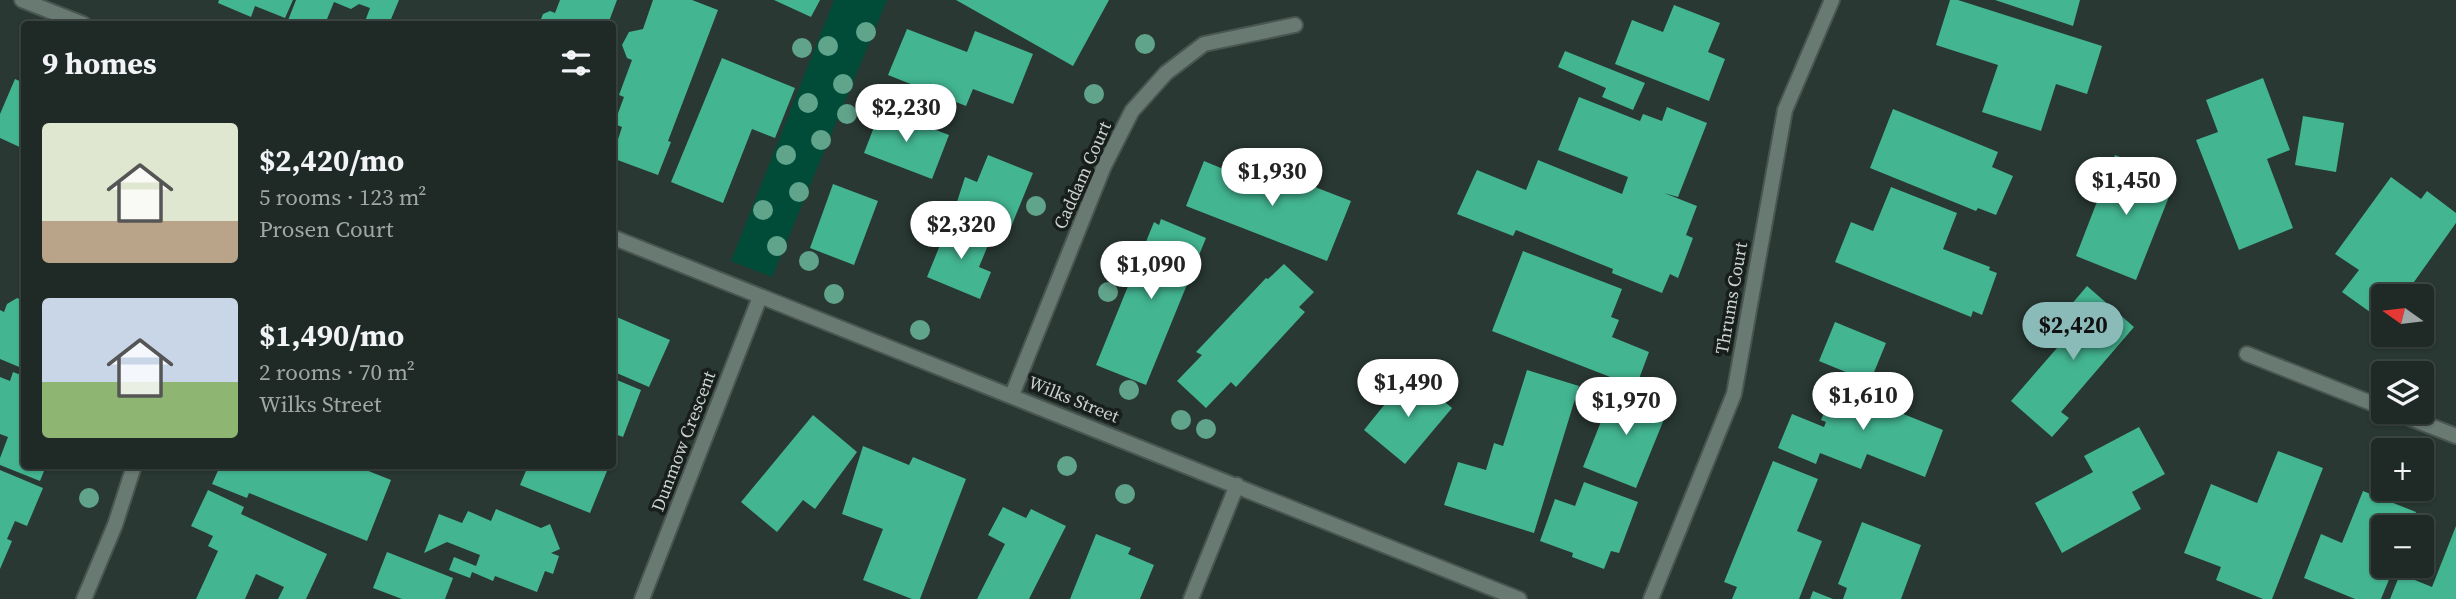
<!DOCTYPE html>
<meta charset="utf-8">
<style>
body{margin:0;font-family:"Source Serif 4",serif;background:#2c3632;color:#f1f3f6;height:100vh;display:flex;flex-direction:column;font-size:26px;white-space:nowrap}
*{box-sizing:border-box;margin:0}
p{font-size:23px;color:#a1a7a7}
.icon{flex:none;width:38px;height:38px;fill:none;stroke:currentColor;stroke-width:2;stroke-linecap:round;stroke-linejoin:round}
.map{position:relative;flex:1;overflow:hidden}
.side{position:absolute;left:21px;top:21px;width:595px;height:448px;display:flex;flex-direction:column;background:#1f2a26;border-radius:7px;box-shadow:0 2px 5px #0004,0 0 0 2px #3c4643}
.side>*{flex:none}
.needle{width:46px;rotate:284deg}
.buttons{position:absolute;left:2371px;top:284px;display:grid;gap:14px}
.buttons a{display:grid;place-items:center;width:63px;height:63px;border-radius:7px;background:#1f2a26;box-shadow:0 2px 5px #0004,0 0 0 2px #3c4643;font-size:35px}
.price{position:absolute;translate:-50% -60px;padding:0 16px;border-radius:24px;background:#fff;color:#222;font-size:23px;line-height:46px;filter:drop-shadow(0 2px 4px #0008)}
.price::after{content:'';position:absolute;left:50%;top:42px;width:21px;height:16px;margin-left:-10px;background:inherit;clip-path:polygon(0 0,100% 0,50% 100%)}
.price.active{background:#8bbbb9;color:#111}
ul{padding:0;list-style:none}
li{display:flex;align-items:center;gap:21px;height:175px;padding:0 21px}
li span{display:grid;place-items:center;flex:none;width:196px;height:140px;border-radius:7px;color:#555}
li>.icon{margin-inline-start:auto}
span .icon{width:84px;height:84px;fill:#fffc;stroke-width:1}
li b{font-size:30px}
h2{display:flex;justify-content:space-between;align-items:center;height:84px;padding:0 21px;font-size:30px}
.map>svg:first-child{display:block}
.green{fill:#014c39}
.building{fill:#43b591}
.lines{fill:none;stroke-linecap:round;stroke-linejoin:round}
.minor-casing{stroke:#495551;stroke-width:18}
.minor{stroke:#697a73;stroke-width:14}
.tree{fill:#61a48c}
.labels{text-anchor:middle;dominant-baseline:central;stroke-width:7;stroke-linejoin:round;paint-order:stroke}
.street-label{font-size:18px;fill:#cbd4d0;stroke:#171e1b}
</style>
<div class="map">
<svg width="2456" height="599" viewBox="0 0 2456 599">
<rect width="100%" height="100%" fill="#293832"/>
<path class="green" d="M834 0H887L772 277 731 261Z"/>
<g class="building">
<path d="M219 0H293L285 18 255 6 251 17 218 3Z"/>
<path d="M296 0H399L389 24H364L370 8 359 4 351 9 334 2 325 24H291L287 23Z"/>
<path d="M560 0H617L608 24H539L543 14 550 11 555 13Z"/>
<path d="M653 0H692L718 10 668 141 671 142 658 175 612 158 622 127 614 124 624 97 619 95 632 60 627 58 622 45 629 32 643 29Z"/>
<path d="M774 0H820L811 17Z"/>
<path d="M956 0H1109L1073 66Z"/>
<path d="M1950 0H1958L2102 46 2087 94 2056 84 2041 131 1982 112 1998 65 1936 45Z"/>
<path d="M1995 0H2080L2073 26Z"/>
<path d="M1674 5 1720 23 1708 52 1725 59 1709 101 1615 64 1632 20 1663 32Z"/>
<path d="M907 29 967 52 975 31 1033 54 1013 104 973 89 966 106 888 75Z"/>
<path d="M1565 51 1645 83 1633 110 1602 97 1606 88 1558 67Z"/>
<path d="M722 58 795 88 775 138 752 129 723 203 671 182Z"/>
<path d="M2263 78 2290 150 2267 159 2293 228 2239 250 2196 140 2218 132 2206 100Z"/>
<path d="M15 79 24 83V149L0 138V114Z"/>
<path d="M1579 97 1640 121 1643 114 1662 121 1667 107 1707 123 1678 197 1664 193 1697 206 1686 235 1693 238 1678 278 1670 274 1662 293 1612 273 1613 269 1516 230 1513 236 1457 214 1477 170 1526 190 1538 160 1622 194 1628 177 1558 150Z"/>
<path d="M881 109 949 135 932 179 864 153Z"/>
<path d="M1893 109 1998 152 1992 167 2013 176 1996 215 1978 208 1976 211 1870 168Z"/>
<path d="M2303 116 2344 123 2336 172 2295 165Z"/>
<path d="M988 155 1033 173 1011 227 956 205 965 177 977 182Z"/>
<path d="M2115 155 2176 179 2136 280 2076 256Z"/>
<path d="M1204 161 1245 178 1249 166 1283 179 1284 175 1351 201 1327 261 1186 206Z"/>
<path d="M2391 177 2421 199 2427 191 2456 213V223L2404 296H2384V322L2342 292 2359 270 2335 254Z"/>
<path d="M833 184 878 201 854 265 810 248Z"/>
<path d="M1891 187 1957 213 1943 249 1990 267 1989 270 1997 273 1982 315 1973 311 1971 317 1835 262 1851 222 1873 231Z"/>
<path d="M1161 219 1206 238 1146 385 1096 365 1154 222 1159 225Z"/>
<path d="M949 223 991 238 979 267 991 272 980 299 927 277Z"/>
<path d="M1523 251 1622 289 1611 317 1619 320 1612 337 1649 352 1636 387 1492 331Z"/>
<path d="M1284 264 1314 292 1299 307 1305 312 1236 387 1231 382 1206 408 1177 381 1202 355 1196 352 1266 278 1268 279Z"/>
<path d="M2087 286 2134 327 2061 412 2069 418 2052 437 2011 401 2083 318 2070 306Z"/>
<path d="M17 298 24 301V369L0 359V310L4 312 7 304Z"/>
<path d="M612 315 670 340 649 387 612 371Z"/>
<path d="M1835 322 1886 343 1870 382 1819 361Z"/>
<path d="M1527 370 1579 386 1534 533 1444 505 1458 462 1486 470 1494 443 1503 446Z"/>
<path d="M13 372 24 376V466H46L40 481 0 465V458L8 437 0 434V377L10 381Z"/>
<path d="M1410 373 1452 408 1405 464 1364 430Z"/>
<path d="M1844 375 1890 394 1886 407 1943 430 1925 477 1867 454 1861 469 1820 453 1816 464 1778 448 1792 414 1824 427 1826 422 1821 420 1831 396 1835 398Z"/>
<path d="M612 378 641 390 623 437 612 433Z"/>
<path d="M1615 386 1669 407 1636 488 1583 467Z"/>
<path d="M813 415 857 452 815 509 803 500 777 532 741 502Z"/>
<path d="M2139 427 2165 474 2132 492 2141 509 2062 553 2035 503 2093 472 2084 456Z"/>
<path d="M863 446 909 465 913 457 966 479 920 599H912L863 580 883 529 842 514Z"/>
<path d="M2278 451 2323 468 2272 599H2263L2216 580 2221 567 2184 553 2211 484 2257 503Z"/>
<path d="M1773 461 1818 479 1797 531 1822 541 1799 599H1732L1737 587 1724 582Z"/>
<path d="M220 466H356L391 480 367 541 249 493 247 498 212 484Z"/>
<path d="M528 466H609L590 513 520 485Z"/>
<path d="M0 470 43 488 27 526 15 521 7 539 12 541 0 569Z"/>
<path d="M1584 482 1638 502 1619 553 1611 551 1604 569 1572 557 1573 553 1540 541 1555 499 1575 506Z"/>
<path d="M208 490 244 507 241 514 327 554 306 599H278L284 587 256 574 245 599H196L218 551 208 546 213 536 191 526Z"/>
<path d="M2363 491 2416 512 2410 527H2384V565H2395L2381 599H2355L2304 578 2321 534 2342 543Z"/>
<path d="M1003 507 1026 518 1031 509 1066 526 1029 599H977L1005 544 988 535Z"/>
<path d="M496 509 541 528 550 524 560 549 551 553 559 556 553 574 545 571 537 592 495 576 493 581 472 572 470 578 449 570 454 557 476 566 480 555 447 542 424 553 439 514 462 523 468 511 491 521Z"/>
<path d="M1862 522 1921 545 1901 599H1843L1847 588 1838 584Z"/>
<path d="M2456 526V599H2390L2400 574 2432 587Z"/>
<path d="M1096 534 1131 548 1128 554 1154 565 1140 599H1070Z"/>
<path d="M387 552 453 578 445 599H402L373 588Z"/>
<path d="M1813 591 1833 599H1810Z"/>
</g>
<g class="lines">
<g class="minor-casing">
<g id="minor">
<path d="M22 0 83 24"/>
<path d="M612 237 1519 599"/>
<path d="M2247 354 2384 408"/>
<path d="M1012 395 1104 166 1132 111 1166 73 1204 44 1295 25"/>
<path d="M2392 411 2456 436"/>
<path d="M84 599 115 525 134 466"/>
<path d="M642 599 760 297"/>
<path d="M1191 599 1237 485"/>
<path d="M1651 599 1734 394 1785 110 1832 0"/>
</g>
</g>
<use href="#minor" class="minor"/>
</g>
<g class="tree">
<circle cx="866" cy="32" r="10"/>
<circle cx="1145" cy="44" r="10"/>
<circle cx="828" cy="46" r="10"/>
<circle cx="802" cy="48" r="10"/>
<circle cx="843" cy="84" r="10"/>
<circle cx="1094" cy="94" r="10"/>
<circle cx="808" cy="103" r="10"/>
<circle cx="847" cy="114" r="10"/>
<circle cx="821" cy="140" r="10"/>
<circle cx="786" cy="155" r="10"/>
<circle cx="799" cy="192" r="10"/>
<circle cx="1036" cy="206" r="10"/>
<circle cx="763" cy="210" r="10"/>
<circle cx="777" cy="246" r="10"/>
<circle cx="809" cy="261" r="10"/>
<circle cx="1108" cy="292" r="10"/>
<circle cx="834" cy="294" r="10"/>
<circle cx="920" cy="330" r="10"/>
<circle cx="1129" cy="390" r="10"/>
<circle cx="1181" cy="420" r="10"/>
<circle cx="1206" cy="429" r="10"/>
<circle cx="1067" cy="466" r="10"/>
<circle cx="1125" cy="494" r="10"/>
<circle cx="89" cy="498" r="10"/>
</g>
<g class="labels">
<g class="street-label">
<text transform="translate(1082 175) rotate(-66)">Caddam Court</text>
<text transform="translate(1731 298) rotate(-80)">Thrums Court</text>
<text transform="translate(1074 399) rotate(22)">Wilks Street</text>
<text transform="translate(683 441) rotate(-69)">Dunmow Crescent</text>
</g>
</g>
</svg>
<div class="buttons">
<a><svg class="needle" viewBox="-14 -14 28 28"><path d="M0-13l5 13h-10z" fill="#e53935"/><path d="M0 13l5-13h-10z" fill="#a1a7a7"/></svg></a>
<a><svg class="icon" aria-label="layers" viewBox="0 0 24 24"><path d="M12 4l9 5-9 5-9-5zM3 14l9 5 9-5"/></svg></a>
<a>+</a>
<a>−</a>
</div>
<b class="price" style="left:906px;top:144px">$2,230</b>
<b class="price" style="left:1272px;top:208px">$1,930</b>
<b class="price" style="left:2126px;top:217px">$1,450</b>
<b class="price" style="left:961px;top:261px">$2,320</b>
<b class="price" style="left:1151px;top:301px">$1,090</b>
<b class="price active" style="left:2073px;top:362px">$2,420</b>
<b class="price" style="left:1408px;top:419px">$1,490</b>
<b class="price" style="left:1863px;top:432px">$1,610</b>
<b class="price" style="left:1626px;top:437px">$1,970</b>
<section class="side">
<h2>9 homes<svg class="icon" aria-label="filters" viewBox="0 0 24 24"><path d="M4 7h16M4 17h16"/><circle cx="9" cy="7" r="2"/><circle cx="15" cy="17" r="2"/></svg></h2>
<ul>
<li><span style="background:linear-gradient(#dfe7d0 70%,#b9a48a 0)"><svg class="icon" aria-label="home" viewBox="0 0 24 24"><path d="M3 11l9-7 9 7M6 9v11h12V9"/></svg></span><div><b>$2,420/mo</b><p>5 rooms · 123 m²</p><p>Prosen Court</p></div></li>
<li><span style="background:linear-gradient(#c9d6e8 60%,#8fb573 0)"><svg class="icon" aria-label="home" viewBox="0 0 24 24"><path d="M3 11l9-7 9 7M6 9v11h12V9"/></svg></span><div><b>$1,490/mo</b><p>2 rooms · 70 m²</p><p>Wilks Street</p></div></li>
</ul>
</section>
</div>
